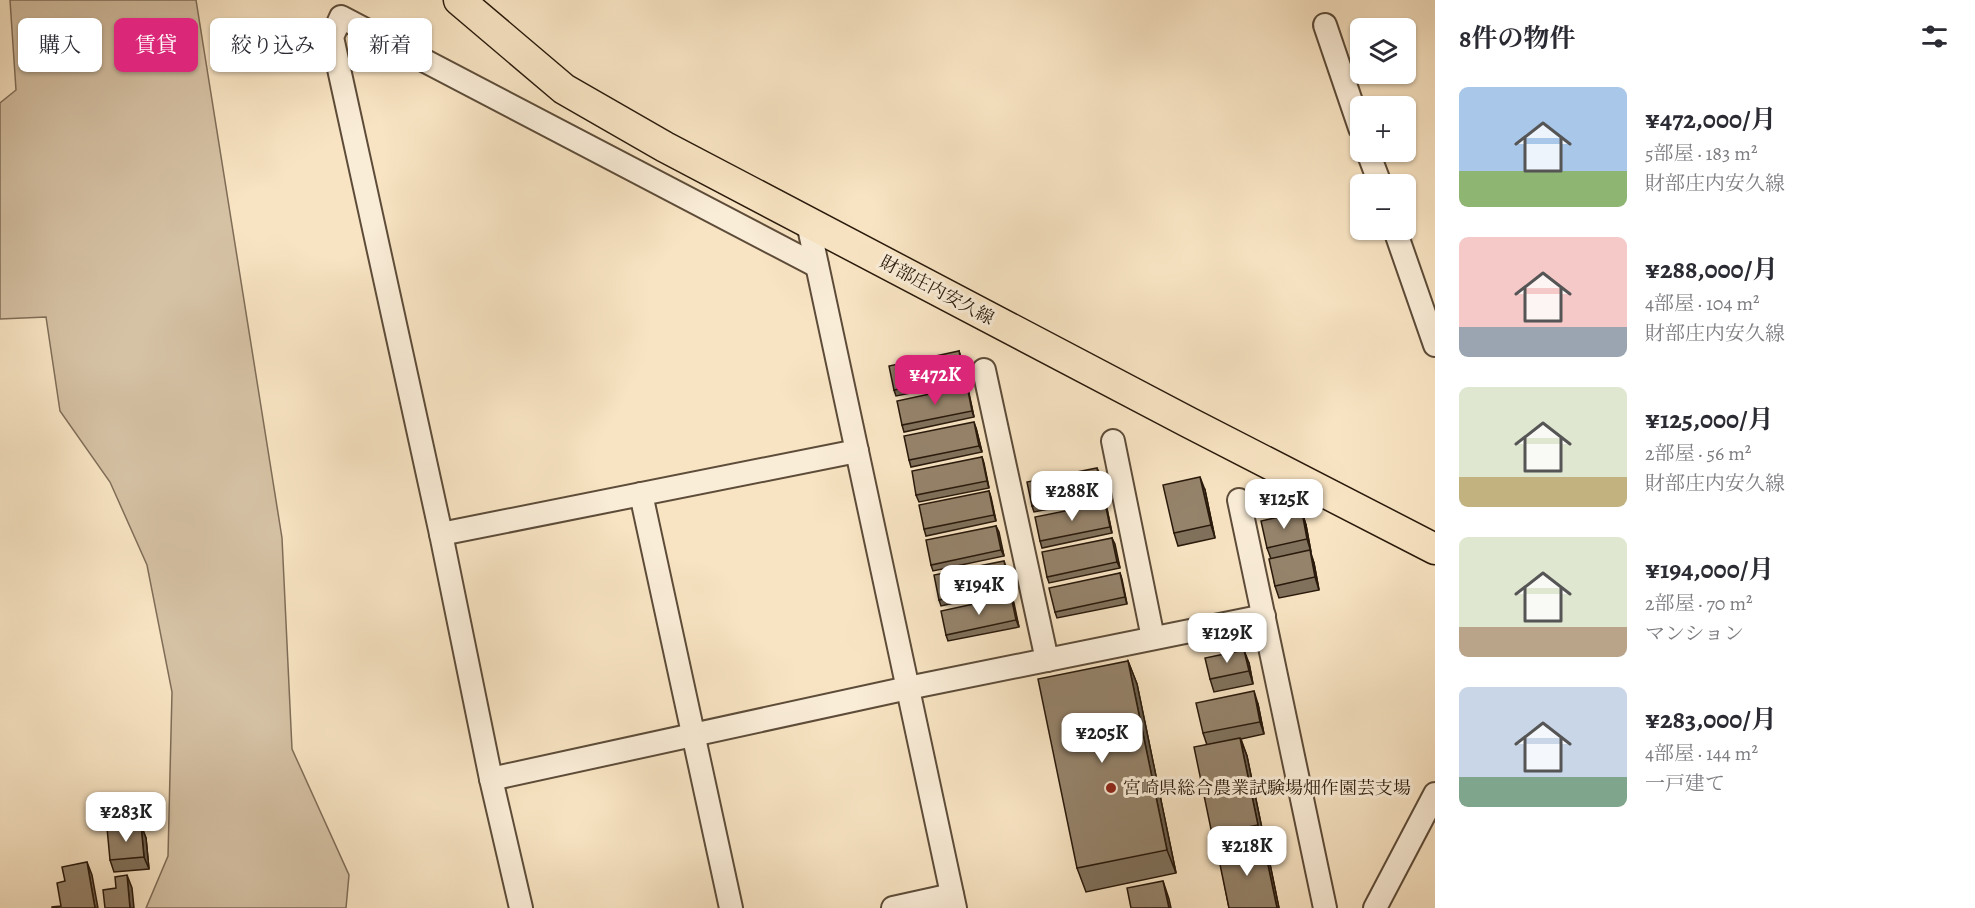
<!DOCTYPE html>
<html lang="ja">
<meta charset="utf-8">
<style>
body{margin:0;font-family:Alegreya,"Noto Serif JP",serif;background:#f7f7f7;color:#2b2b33;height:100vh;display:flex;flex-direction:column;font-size:22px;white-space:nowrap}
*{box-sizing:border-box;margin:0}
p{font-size:20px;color:#7c7c81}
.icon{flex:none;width:33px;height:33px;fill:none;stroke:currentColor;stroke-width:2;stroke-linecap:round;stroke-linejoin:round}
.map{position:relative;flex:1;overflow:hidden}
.details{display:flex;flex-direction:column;background:#fff;width:540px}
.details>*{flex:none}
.guide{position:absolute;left:18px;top:18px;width:570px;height:54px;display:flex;gap:12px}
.controls{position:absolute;left:1350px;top:18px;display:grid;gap:12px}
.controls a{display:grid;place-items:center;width:66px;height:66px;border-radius:9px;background:#fff;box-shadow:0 2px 4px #0004;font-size:30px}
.price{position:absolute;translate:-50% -51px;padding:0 14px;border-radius:12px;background:#fff;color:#222;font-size:20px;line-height:39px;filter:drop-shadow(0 2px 3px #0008)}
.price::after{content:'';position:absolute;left:50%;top:36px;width:18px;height:14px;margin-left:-9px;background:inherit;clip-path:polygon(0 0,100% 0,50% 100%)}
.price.selected{background:#db2777;color:#fff}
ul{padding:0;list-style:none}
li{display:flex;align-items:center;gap:18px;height:150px;padding:0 24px}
li span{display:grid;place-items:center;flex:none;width:168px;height:120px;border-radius:9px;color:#555}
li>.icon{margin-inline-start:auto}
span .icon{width:72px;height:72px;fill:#fffc;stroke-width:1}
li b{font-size:26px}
h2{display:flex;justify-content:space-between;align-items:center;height:72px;padding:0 24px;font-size:26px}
.tag{padding:0 21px;border-radius:9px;background:#fff;box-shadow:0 2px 4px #0004;font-size:21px;line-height:54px}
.tag.selected{background:#db2777;color:#fff}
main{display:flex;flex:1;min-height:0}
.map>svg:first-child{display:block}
.green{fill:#d5c1a4;stroke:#7f6d58;stroke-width:1.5}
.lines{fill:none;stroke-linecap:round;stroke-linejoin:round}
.minor-casing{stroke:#5d4c39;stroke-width:26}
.major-casing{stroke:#29190b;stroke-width:33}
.minor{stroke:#faedd8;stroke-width:22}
.major{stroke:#f8e4c3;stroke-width:30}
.wall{fill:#80715c;stroke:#29190b;stroke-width:1.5}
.shaded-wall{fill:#685c4b;stroke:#29190b;stroke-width:1.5}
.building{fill:#95836b;stroke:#29190b;stroke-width:1.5}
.poi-dot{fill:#8f2418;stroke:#faedd8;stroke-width:2}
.labels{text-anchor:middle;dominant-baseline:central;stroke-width:6;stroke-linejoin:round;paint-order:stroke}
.street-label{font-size:18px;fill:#29190b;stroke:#faedd8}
.poi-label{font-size:18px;fill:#29190b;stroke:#faedd8;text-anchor:start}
</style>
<main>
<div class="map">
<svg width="1435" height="908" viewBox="0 0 1435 908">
<rect width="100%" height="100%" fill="#f8e4c3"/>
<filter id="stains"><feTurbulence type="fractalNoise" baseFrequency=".00333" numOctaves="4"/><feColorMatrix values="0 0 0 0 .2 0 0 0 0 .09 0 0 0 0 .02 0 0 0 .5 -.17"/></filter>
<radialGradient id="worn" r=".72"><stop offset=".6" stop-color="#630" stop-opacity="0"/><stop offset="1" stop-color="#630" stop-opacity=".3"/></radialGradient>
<path class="green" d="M10 0H196L282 538 292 749 349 875 346 908H146L168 856 172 692 147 565 110 482 60 411 46 317 0 319V103L16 90Z"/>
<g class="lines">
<g class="minor-casing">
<g id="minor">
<path d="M1325 25 1360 128"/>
<path d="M1368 152 1380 184"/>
<path d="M808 223 955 908"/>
<path d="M1395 230 1435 345"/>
<path d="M984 370 1047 660"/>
<path d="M1113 441 1153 638"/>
<path d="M641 494 731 908"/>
<path d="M1239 500 1325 908"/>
<path d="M441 534 857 451"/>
<path d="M491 779 908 688 1264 616"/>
<path d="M521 908 491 779 441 534 332 37 341 17 817 266"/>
<path d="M893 908 952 895"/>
<path d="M1375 908 1435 794"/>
</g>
</g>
<g class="major-casing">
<path id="major" d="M459 0 564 89 665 147 1188 422 1435 549"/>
</g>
<use href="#minor" class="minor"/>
<use href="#major" class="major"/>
</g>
<g class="wall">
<path d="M959 351 967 382 896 396 894 390Z"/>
<path d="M967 386 974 417 904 432 902 425Z"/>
<path d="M976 428 982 452 911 467 909 460Z"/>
<path d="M982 457 989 488 919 502 916 495Z"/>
<path d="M1100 474 1105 498 1034 512 1032 506Z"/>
<path d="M1205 490 1215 538 1178 546 1174 533Z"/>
<path d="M989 491 996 521 926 536 924 529Z"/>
<path d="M1107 509 1112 533 1042 548 1040 541Z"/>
<path d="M1302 512 1306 525 1311 552H1310L1314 563 1319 590 1279 598 1275 586 1271 559 1267 548Z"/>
<path d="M996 526 1004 556 933 571 931 565Z"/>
<path d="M1112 538 1120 568 1049 583 1047 577Z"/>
<path d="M1006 567 1011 591 941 606 939 600Z"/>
<path d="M1120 573 1127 604 1057 618 1055 612Z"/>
<path d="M1011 596 1019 627 948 641 946 635Z"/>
<path d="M1128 661 1137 684 1176 873 1086 892 1077 868Z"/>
<path d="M1249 663 1253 684 1214 692 1210 679Z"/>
<path d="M1258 704 1264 734 1241 739 1247 756 1265 843H1264L1269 859 1279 908H1229L1218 850 1212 834 1207 745 1203 733Z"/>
<path d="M141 825 146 838 149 869 114 872 110 860Z"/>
</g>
<g class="shaded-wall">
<path d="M959 351 961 358 967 382 964 376Z"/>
<path d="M967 386 969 393 974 417 972 411Z"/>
<path d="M974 422 976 428 982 452 979 446Z"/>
<path d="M982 457 984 463 989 488 987 481Z"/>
<path d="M1097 468 1100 474 1105 498 1102 492Z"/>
<path d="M1200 477 1205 490 1215 538 1211 525Z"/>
<path d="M989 491 991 497 996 521 994 515Z"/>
<path d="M1105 503 1107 509 1112 533 1110 527Z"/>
<path d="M1302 512 1306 525 1311 552 1307 539Z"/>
<path d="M996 526 999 532 1004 556 1001 550Z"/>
<path d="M1112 538 1115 544 1120 568 1117 562Z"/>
<path d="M1310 550 1314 563 1319 590 1315 577Z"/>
<path d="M1004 561 1006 567 1011 591 1009 585Z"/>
<path d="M1120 573 1122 579 1127 604 1125 597Z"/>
<path d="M1011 596 1014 603 1019 627 1016 620Z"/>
<path d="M1244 650 1249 663 1253 684 1249 671Z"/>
<path d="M1128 661 1137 684 1176 873 1167 850Z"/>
<path d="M1254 691 1258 704 1264 734 1260 722Z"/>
<path d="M1240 738 1247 756 1265 843 1258 825Z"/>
<path d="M141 825 146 838 149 869 144 857Z"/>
<path d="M1263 841 1269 859 1279 908H1277Z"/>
<path d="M87 862 92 875 98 908H95Z"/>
<path d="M127 875 132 888 134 908H130Z"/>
<path d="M1163 881 1169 899 1171 908H1169Z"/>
</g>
<g class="building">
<path d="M959 351 964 376 894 390 889 366Z"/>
<path d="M967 386 972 411 902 425 897 401Z"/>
<path d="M974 422 979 446 909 460 904 436Z"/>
<path d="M982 457 987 481 916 495 912 471Z"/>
<path d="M1097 468 1102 492 1032 506 1027 482Z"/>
<path d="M1200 477 1211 525 1174 533 1163 485Z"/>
<path d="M989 491 994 515 924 529 919 505Z"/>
<path d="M1105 503 1110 527 1040 541 1035 517Z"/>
<path d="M1302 512 1307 539 1267 548 1261 521Z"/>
<path d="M996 526 1001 550 931 565 926 540Z"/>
<path d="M1112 538 1117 562 1047 577 1042 552Z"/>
<path d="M1310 550 1315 577 1275 586 1269 559Z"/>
<path d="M1004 561 1009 585 939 600 934 575Z"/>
<path d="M1120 573 1125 597 1055 612 1049 588Z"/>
<path d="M1011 596 1016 620 946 635 941 611Z"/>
<path d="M1244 650 1249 671 1210 679 1205 658Z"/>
<path d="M1128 661 1167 850 1077 868 1038 679Z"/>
<path d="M1254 691 1260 722 1203 733 1196 703Z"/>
<path d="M1240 738 1258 825 1212 834 1194 747Z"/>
<path d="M141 825 144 857 110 860 107 828Z"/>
<path d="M1263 841 1277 908H1229L1217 850Z"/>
<path d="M87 862 95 908H52V907L61 906 57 883 65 881 62 867Z"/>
<path d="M127 875 130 908H105L103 890 116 888 115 877Z"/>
<path d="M1163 881 1169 908H1131L1127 888Z"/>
</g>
<circle class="poi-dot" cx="1111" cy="788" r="6"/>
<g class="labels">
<g class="street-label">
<text transform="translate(937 290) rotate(28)">財部庄内安久線</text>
</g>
<g class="poi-label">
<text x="1123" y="788">宮崎県総合農業試験場畑作園芸支場</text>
</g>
</g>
<rect width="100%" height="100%" filter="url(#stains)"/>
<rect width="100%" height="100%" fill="url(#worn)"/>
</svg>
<div class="controls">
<a><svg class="icon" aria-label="layers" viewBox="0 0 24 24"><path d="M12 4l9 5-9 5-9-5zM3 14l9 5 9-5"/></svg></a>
<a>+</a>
<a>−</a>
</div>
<b class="price selected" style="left:935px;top:406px">¥472K</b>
<b class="price" style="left:1072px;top:522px">¥288K</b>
<b class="price" style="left:1284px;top:530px">¥125K</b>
<b class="price" style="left:979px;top:616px">¥194K</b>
<b class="price" style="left:1227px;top:664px">¥129K</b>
<b class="price" style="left:1102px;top:764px">¥205K</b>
<b class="price" style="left:126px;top:843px">¥283K</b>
<b class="price" style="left:1247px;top:877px">¥218K</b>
<div class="guide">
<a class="tag">購入</a>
<a class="tag selected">賃貸</a>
<a class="tag">絞り込み</a>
<a class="tag">新着</a>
</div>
</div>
<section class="details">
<h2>8件の物件<svg class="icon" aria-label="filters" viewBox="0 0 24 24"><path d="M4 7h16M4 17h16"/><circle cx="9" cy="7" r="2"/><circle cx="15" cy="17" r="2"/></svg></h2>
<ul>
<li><span style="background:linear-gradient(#a9c7e8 70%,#8fb573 0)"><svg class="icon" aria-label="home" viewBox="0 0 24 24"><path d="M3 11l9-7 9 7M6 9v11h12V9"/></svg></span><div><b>¥472,000/月</b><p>5部屋 · 183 m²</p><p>財部庄内安久線</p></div></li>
<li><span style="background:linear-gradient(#f6c9c9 75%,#9aa5b1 0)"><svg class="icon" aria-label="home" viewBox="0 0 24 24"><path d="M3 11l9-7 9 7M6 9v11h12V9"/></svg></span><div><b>¥288,000/月</b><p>4部屋 · 104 m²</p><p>財部庄内安久線</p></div></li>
<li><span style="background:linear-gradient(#dfe7d0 75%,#c2b280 0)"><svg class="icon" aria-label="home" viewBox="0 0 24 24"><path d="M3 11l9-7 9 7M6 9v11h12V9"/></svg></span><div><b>¥125,000/月</b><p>2部屋 · 56 m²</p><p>財部庄内安久線</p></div></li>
<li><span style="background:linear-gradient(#dfe7d0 75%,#b9a48a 0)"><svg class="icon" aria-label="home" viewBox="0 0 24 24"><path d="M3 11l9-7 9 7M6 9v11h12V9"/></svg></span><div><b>¥194,000/月</b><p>2部屋 · 70 m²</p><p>マンション</p></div></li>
<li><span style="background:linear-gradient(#c9d6e8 75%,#7fa58c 0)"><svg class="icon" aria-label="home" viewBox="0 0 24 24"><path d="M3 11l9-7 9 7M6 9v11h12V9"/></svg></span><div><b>¥283,000/月</b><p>4部屋 · 144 m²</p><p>一戸建て</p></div></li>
</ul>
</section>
</main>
